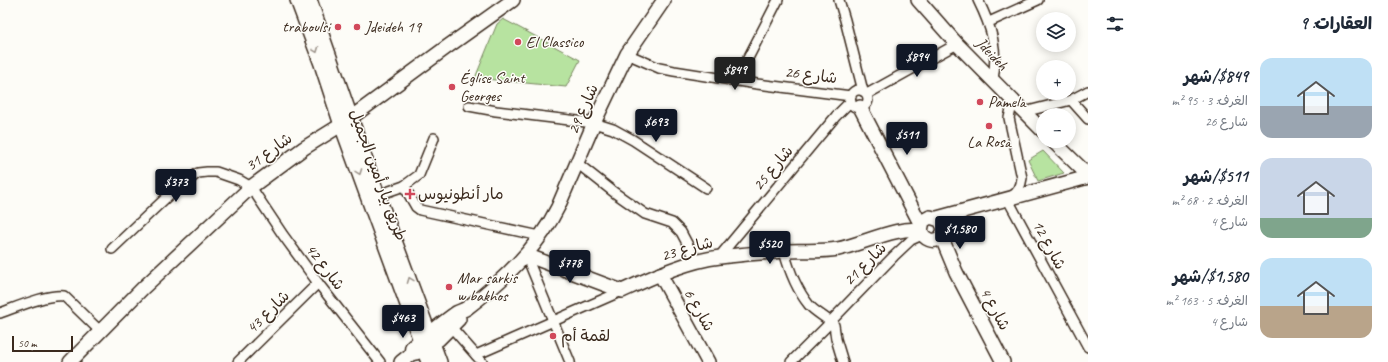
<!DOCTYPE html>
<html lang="ar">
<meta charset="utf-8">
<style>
body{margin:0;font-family:Caveat,"Playpen Sans Arabic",sans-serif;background:#f6f6f7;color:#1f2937;direction:rtl;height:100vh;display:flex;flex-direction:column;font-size:15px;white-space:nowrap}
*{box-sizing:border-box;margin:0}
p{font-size:13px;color:#747a83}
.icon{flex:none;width:22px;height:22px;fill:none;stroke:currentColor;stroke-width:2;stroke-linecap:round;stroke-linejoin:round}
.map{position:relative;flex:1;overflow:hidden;direction:ltr}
.sheet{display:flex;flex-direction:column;background:#fff;width:300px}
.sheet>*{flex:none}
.controls{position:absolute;left:1036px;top:12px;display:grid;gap:8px}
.controls a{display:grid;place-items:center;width:40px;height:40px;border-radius:50%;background:#fff;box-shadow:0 2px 10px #0003;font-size:20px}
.scale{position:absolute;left:12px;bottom:10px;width:61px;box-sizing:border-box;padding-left:4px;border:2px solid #3b2a1e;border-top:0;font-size:11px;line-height:14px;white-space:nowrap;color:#3b2a1e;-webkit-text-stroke:3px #fdfcf7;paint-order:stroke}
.price{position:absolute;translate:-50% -34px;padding:0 9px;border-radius:4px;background:#111827;color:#fff;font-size:13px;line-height:26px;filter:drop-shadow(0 1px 2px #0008)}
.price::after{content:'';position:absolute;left:50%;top:24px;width:12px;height:9px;margin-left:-6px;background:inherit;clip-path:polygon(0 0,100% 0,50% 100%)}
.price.selected{background:#222;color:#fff}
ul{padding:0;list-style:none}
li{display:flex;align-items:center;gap:12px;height:100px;padding:0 16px}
li span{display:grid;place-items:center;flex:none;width:112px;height:80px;border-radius:12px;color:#555}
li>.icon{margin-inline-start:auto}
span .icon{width:48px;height:48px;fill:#fffc;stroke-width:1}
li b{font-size:17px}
h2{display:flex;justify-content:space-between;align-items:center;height:48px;padding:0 16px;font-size:17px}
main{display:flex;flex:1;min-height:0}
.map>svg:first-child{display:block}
.green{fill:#b7e3a0;stroke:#79865f}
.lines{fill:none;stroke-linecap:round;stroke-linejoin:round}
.street-casing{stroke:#3b2a1e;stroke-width:12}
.secondary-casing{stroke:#3b2a1e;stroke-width:16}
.street{stroke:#fdfcf7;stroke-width:9}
.secondary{stroke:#fdfcf7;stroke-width:13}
.oneway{stroke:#9c938a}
.poi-dot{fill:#d1495b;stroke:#fdfcf7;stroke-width:1.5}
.labels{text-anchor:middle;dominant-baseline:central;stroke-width:3;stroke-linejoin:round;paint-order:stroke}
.poi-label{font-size:16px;fill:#3b2a1e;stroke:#fdfcf7;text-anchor:start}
.street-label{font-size:16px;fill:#3b2a1e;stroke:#fdfcf7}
</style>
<main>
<section class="sheet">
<h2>العقارات: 9<svg class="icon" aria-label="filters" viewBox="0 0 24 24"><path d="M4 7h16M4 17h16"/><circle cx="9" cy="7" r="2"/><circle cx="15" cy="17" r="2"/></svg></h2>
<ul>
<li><span style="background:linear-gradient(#bfe0f5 60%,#9aa5b1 0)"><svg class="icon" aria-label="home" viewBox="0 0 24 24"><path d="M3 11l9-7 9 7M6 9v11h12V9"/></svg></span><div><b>$849/شهر</b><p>الغرف: 3 · 95 m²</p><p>شارع 26</p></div></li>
<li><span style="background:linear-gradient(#c9d6e8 75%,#7fa58c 0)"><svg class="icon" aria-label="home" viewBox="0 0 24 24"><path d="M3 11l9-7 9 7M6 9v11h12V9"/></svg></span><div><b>$511/شهر</b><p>الغرف: 2 · 68 m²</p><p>شارع 4</p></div></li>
<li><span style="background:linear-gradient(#bfe0f5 60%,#b9a48a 0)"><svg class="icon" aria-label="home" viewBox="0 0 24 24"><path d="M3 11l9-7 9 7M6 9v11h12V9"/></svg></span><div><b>$1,580/شهر</b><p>الغرف: 5 · 163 m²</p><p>شارع 4</p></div></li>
</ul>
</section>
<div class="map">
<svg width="1088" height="362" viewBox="0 0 1088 362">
<rect width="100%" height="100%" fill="#fdfcf7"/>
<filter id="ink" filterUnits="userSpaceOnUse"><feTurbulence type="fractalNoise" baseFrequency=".025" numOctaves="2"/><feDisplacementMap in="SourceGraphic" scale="8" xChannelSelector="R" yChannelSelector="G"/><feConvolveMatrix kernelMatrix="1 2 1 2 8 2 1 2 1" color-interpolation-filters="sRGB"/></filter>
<g filter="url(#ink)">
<g class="green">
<path d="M503 19 580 60 566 87 475 78 497 24Z"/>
<path d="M1043 151 1064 173 1038 181 1028 160Z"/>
</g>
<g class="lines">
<g class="street-casing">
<g id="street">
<path d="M839 0 845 20 863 91"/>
<path d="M978 0C992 28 998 49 993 80"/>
<path d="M989 22 1038 0"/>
<path d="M627 54 659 68 674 71 757 84 851 96"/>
<path d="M735 80 742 70 778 0"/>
<circle cx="859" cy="99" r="9"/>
<path d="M867 94 957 44"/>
<path d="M1071 100 1088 119"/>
<path d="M469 106 496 111 594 123 613 129 633 140 706 188"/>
<path d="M1024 112 1071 100 1088 91"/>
<path d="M577 163 615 193 645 214 672 223 681 232 697 262"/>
<path d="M404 186 416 207 420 210 540 236"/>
<path d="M378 195 404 186 419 175 434 138"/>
<path d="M1011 197C1018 192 1021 187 1022 178L1009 118 1013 100"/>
<path d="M1007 198 1088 347"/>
<path d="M112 249 169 195 198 173 207 172H216L239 180 251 187 283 235 318 283 380 362"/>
<path d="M784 251C789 270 797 290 809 305 814 311 822 315 828 320"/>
<path d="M526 255 570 362"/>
<path d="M719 257 836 116 851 101"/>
<path d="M0 313C17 307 47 294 64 296L100 331"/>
<path d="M833 319 894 256 911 240 922 235"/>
<path d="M834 325 836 339 843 362"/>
<path d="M452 328 482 362"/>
<path d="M476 355 622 291"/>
<path d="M238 362 318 283"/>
<path d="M791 362 828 325"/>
</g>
</g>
<g class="secondary-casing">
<g id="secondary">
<path d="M297 0 321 64 341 125 371 207 428 362"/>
<path d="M310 0 378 195 440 362"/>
<path d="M918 0 957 44 1043 131"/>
<path d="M860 107 921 225"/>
<path d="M1053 141 1088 175"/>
<path d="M937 218 1088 177"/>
<path d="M944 229 943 226 940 220 930 217 923 221 921 231C924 239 933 244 941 237 943 234 943 231 945 228 949 222 956 217 961 213"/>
<path d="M941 236 956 272 1003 362"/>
<path d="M526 255 622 291C653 277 686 261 720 257 741 254 762 253 784 251 802 250 820 252 838 249 860 245 902 224 921 231"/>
<path d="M660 274 708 362"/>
<path d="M411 354 412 347 417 343C429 334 443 322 456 313 460 311 464 310 467 308 503 281 538 248 558 207L594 123 627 54 664 0"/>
<path d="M70 362 143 288 251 187 304 148 341 125 447 47 513 0"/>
<path d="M401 362 411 354 416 353 421 351 439 339 459 319"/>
</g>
</g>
<use href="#street" class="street"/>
<use href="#secondary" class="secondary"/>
</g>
<defs><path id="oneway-chevron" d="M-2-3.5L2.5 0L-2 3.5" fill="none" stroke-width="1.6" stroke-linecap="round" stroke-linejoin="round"/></defs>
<g class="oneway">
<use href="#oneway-chevron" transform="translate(316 50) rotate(69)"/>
<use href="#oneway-chevron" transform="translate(359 172) rotate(70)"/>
<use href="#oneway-chevron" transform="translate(410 280) rotate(-111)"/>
</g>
</g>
<g class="poi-dot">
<circle cx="338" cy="27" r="4"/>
<circle cx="357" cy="27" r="4"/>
<circle cx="518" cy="42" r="4"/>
<circle cx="452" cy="87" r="4"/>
<circle cx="980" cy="102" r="4"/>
<circle cx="989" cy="126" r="4"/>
<path d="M408 188h4v4h4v4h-4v4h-4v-4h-4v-4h4z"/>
<circle cx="449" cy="287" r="4"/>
<circle cx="553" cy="336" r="4"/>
</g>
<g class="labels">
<g class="poi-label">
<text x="330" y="27" text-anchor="end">traboulsi</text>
<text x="365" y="27">Jdeideh 19</text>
<text x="526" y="42">El Classico</text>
<text x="460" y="78">Église Saint<tspan x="460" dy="18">Georges</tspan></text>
<text x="988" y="102">Pamela</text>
<text x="989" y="142" text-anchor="middle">La Rosa</text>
<text x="418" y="194">مار أنطونيوس</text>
<text x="457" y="278">Mar sarkis<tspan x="457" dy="18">w bakhos</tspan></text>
<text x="561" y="336">لقمة أم</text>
</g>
<g class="street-label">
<text transform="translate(992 54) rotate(46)">Jdeideh</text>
<text transform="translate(811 75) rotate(7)">شارع 26</text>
<text transform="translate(583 109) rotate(-66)">شارع 29</text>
<text transform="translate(269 152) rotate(-36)">شارع 31</text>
<text transform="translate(773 168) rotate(-50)">شارع 25</text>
<text transform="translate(378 175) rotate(70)">طريق بيار أمين الجميل</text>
<text transform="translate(1049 245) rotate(62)">شارع 12</text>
<text transform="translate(687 249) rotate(-16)">شارع 23</text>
<text transform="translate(865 264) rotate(-45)">شارع 21</text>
<text transform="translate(325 267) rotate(53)">شارع 42</text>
<text transform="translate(995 309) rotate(62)">شارع 4</text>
<text transform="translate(699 310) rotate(61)">شارع 6</text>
<text transform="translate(268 312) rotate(-45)">شارع 43</text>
</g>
</g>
</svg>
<div class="controls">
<a><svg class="icon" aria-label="layers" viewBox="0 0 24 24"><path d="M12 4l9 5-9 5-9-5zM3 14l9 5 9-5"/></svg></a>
<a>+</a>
<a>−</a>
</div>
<div class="scale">50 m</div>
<b class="price" style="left:917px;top:78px">$894</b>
<b class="price selected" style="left:735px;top:91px">$849</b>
<b class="price" style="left:656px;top:143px">$693</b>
<b class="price" style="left:907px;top:156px">$511</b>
<b class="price" style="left:176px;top:203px">$373</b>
<b class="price" style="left:960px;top:250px">$1,580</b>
<b class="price" style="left:770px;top:265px">$520</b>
<b class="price" style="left:570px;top:284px">$778</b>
<b class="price" style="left:403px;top:339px">$463</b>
</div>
</main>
